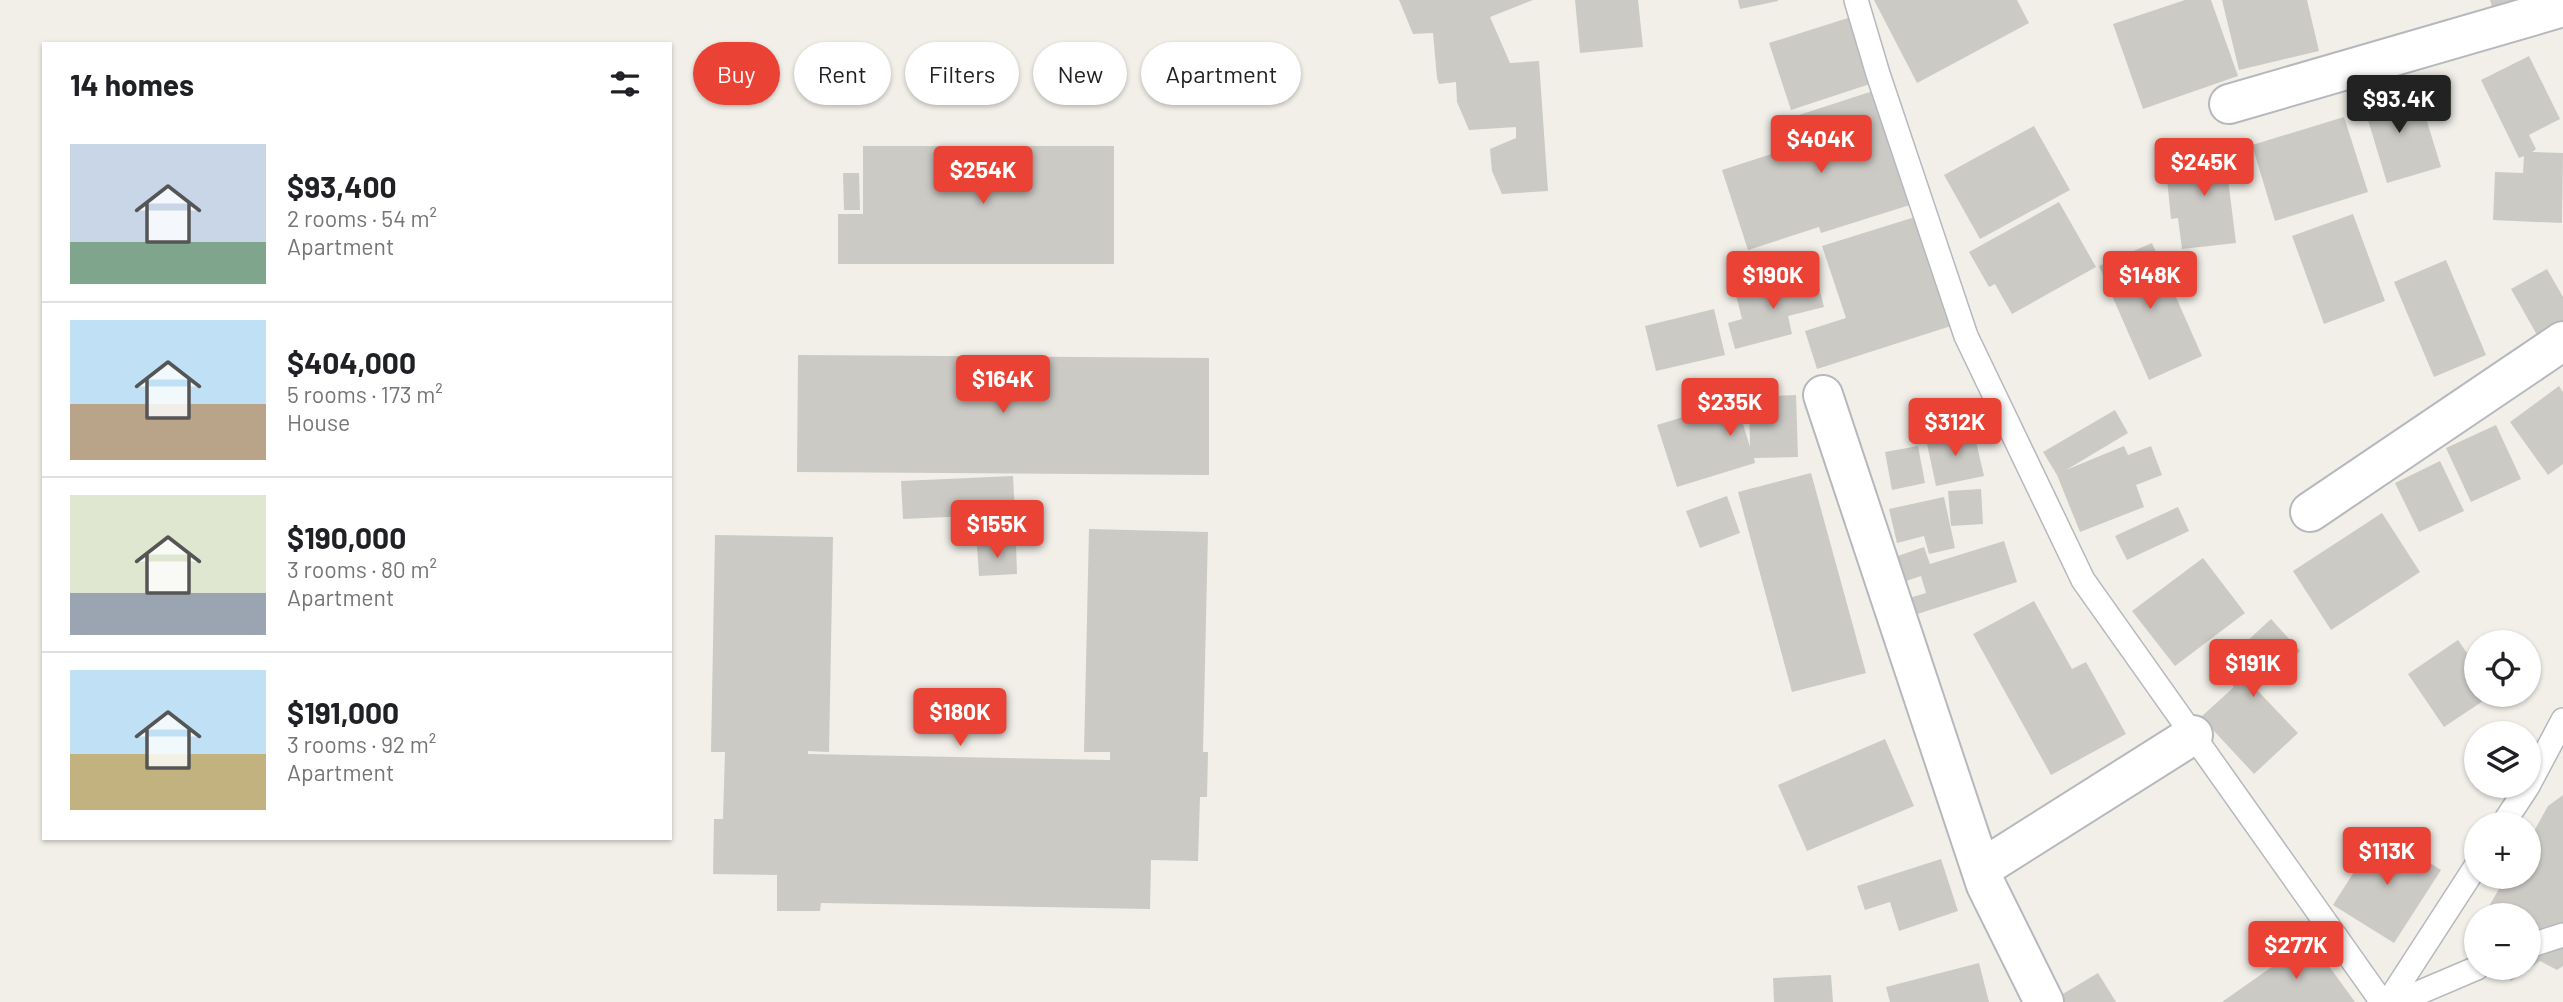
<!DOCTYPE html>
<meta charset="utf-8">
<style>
body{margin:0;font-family:Barlow,sans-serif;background:#f2f2f2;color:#202124;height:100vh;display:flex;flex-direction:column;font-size:26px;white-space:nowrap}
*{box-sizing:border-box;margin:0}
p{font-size:23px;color:#757577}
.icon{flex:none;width:38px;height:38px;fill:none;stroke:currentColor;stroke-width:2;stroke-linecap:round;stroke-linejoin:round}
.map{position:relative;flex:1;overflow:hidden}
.details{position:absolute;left:42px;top:42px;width:630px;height:798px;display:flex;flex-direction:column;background:#fff;border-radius:0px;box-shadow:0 2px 5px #0004}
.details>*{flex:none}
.top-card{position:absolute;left:693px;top:42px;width:665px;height:63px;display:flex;gap:14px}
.fabs{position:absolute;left:2464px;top:630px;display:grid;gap:14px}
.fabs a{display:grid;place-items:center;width:77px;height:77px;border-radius:50%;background:#fff;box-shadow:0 2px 5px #0004;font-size:35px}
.price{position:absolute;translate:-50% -60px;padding:0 16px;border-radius:7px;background:#ea4335;color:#fff;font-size:23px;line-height:46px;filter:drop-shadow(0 2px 4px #0008)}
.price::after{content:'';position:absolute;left:50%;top:42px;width:21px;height:16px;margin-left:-10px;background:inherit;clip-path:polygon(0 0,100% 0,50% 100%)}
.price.current{background:#222;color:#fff}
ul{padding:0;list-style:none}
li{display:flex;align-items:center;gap:21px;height:175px;padding:0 28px}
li+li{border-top:2px solid #e0e0e0}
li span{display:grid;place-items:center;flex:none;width:196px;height:140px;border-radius:0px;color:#555}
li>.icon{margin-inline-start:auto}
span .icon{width:84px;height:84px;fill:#fffc;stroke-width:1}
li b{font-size:30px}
h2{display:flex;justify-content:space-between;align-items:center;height:84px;padding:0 28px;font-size:30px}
.pill{padding:0 24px;border-radius:32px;background:#fff;box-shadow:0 2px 5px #0004;font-size:24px;line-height:63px}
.pill.current{background:#ea4335;color:#fff}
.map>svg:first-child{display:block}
.building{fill:#cccac5}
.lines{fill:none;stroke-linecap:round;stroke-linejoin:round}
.service-casing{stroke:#b5b8bc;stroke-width:26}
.minor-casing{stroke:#b5b8bc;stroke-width:42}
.service{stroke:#fff;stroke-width:23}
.minor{stroke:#fff;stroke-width:38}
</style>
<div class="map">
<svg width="2563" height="1002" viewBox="0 0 2563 1002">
<rect width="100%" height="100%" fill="#f1efe8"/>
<g class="building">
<path d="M1399 0H1533L1490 17 1510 63 1539 61 1548 191 1502 194 1492 171 1490 149 1516 138V127L1469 130 1457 102 1456 82 1439 84 1437 78 1433 33 1413 34Z"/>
<path d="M1575 0H1638L1643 47 1580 53Z"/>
<path d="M1738 0H1778V1L1740 9Z"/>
<path d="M1874 0H2017L2029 23 1917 83Z"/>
<path d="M2185 0H2211L2238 76 2143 109 2113 24Z"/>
<path d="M2222 0H2307L2319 51 2239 70Z"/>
<path d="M2490 0H2525L2493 10Z"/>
<path d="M1851 17 1873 83 1791 110 1769 43Z"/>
<path d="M2529 56 2560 119 2529 135 2536 149 2532 152 2563 153 2562 223 2493 220 2495 172 2523 173 2524 156 2519 158 2481 80Z"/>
<path d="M2387 81 2395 109 2421 102 2441 167 2387 183 2359 90Z"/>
<path d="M1876 90 1913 204 1821 233 1819 227 1748 250 1722 170 1802 144 1793 117Z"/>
<path d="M2344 117 2368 192 2275 221 2252 145Z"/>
<path d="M2034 126 2070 190 1980 239 1944 175Z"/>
<path d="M2223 139 2236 243 2182 249 2178 218 2171 219 2167 179 2192 176 2188 143Z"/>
<path d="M863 146H1114V264H838V214H863Z"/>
<path d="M843 173H859L860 210H844Z"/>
<path d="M2059 202 2096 267 2012 314 1995 284 1989 287 1969 252Z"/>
<path d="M2353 214 2385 301 2324 324 2292 236Z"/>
<path d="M1915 217 1951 326 1817 369 1805 331 1846 318 1822 246Z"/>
<path d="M2152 243 2202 356 2149 380 2099 266Z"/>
<path d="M2446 260 2486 355 2434 377 2394 282Z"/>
<path d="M2547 269 2563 297V321L2537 335 2511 289Z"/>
<path d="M1816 275 1824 307 1788 316 1792 334 1735 349 1728 323 1742 319 1736 295Z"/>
<path d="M1714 309 1725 355 1656 371 1645 326Z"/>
<path d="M798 355 1209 358V475L797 472Z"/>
<path d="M2559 386 2563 392V464L2548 475 2510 422Z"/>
<path d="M1796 395 1798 457 1754 458 1755 463 1677 487 1657 425 1736 401 1750 447 1749 397Z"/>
<path d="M2115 410 2128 433 2066 470 2124 446 2128 455 2151 446 2162 475 2136 485 2144 507 2080 532 2057 475 2043 452Z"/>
<path d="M2496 425 2521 479 2471 502 2446 448Z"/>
<path d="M1973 429 1984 476 1936 486 1926 439Z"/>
<path d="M1918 446 1925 483 1892 490 1885 452Z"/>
<path d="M2440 461 2464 511 2419 532 2395 483Z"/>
<path d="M1811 473 1866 673 1792 692 1738 492Z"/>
<path d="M1013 476 1015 514 903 519 901 481Z"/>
<path d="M1981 489 1983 524 1951 526 1948 491Z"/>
<path d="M1727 496 1740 533 1700 548 1686 511Z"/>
<path d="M1944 497 1955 548 1929 554 1924 536 1897 543 1889 509Z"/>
<path d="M2178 507 2189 531 2127 560 2115 536Z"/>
<path d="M2382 513 2420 572 2331 630 2293 571Z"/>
<path d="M1089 529 1208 532 1203 752H1208L1207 797H1200L1198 861 1151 860 1150 909 821 903 820 911H777V875L713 874 714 819H723L725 752H711L715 535 833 537 829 752 808 751V754L1110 760V752H1084Z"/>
<path d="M2004 541 2017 582 1908 617 1902 600 1926 593 1921 576 1897 584 1889 559 1924 547 1930 564Z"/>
<path d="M1016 544 1017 574 979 576 977 545Z"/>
<path d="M2203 558 2245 613 2175 666 2132 611Z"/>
<path d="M2034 601 2072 669 2086 662 2126 734 2051 775 1973 634Z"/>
<path d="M2271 619 2300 651 2257 690 2298 733 2254 774 2201 717 2234 687 2217 669Z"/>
<path d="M2458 640 2476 666V695H2492L2444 727 2408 674Z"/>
<path d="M1885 739 1914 806 1807 851 1778 785Z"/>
<path d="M2563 795V966L2557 970 2540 961 2511 981 2501 968H2529V915H2484L2504 880 2508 877H2529V862L2531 860 2529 857V840L2548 806Z"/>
<path d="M2380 831 2441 870 2394 943 2333 905Z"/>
<path d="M1941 859 1958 911 1899 931 1890 902 1865 910 1857 886Z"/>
<path d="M2310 940 2355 1002H2222Z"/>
<path d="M1979 963 1989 1002H1890L1886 987Z"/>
<path d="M2098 973 2116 1002H2058L2056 998Z"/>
<path d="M1831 975 1833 1002H1774L1773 978Z"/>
</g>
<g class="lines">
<g class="service-casing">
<g id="service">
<path d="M1856 0 1878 74 1966 336 2083 580 2382 1002"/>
<path d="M2529 784 2563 720"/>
<path d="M2503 824 2528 786"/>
<path d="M2529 946 2563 935"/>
<path d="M2388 1002 2476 866"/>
<path d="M2397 1002 2477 968"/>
</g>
</g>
<g class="minor-casing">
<g id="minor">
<path d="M2229 104 2563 7"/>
<path d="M1823 395 1986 885 2044 1002"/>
<path d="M2310 512 2563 341"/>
<path d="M1981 869 2193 735"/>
</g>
</g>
<use href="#service" class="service"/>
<use href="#minor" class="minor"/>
</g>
</svg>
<div class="fabs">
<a><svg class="icon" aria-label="locate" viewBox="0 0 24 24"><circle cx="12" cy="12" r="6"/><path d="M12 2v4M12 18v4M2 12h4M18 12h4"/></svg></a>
<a><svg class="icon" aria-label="layers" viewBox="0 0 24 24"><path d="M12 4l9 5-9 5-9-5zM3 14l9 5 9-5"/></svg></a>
<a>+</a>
<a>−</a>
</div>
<b class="price current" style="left:2399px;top:135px">$93.4K</b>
<b class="price" style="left:1821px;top:175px">$404K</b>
<b class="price" style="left:2204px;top:198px">$245K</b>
<b class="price" style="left:983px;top:206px">$254K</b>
<b class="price" style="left:1773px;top:311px">$190K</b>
<b class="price" style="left:2150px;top:311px">$148K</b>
<b class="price" style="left:1003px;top:415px">$164K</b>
<b class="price" style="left:1730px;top:438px">$235K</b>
<b class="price" style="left:1955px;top:458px">$312K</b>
<b class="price" style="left:997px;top:560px">$155K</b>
<b class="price" style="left:2253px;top:699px">$191K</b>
<b class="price" style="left:960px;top:748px">$180K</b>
<b class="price" style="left:2387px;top:887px">$113K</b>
<b class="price" style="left:2296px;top:981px">$277K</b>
<div class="top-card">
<a class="pill current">Buy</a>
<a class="pill">Rent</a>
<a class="pill">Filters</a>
<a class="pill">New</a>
<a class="pill">Apartment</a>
</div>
<section class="details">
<h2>14 homes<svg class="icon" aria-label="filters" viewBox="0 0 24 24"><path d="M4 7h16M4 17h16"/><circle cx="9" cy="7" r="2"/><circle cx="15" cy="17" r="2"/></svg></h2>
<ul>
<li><span style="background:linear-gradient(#c9d6e8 70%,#7fa58c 0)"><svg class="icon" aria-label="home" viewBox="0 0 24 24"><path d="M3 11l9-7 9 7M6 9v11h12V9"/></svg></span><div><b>$93,400</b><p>2 rooms · 54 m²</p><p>Apartment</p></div></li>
<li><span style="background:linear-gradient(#bfe0f5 60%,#b9a48a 0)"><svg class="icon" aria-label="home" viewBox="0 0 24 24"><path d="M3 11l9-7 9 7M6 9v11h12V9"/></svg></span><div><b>$404,000</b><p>5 rooms · 173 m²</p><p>House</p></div></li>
<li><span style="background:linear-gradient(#dfe7d0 70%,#9aa5b1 0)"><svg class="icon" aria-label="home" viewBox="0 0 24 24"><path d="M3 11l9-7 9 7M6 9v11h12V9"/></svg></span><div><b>$190,000</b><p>3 rooms · 80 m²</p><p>Apartment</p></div></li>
<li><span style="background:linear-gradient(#bfe0f5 60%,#c2b280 0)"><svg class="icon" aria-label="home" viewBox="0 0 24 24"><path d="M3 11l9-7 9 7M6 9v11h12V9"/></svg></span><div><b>$191,000</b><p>3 rooms · 92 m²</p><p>Apartment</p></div></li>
</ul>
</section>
</div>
